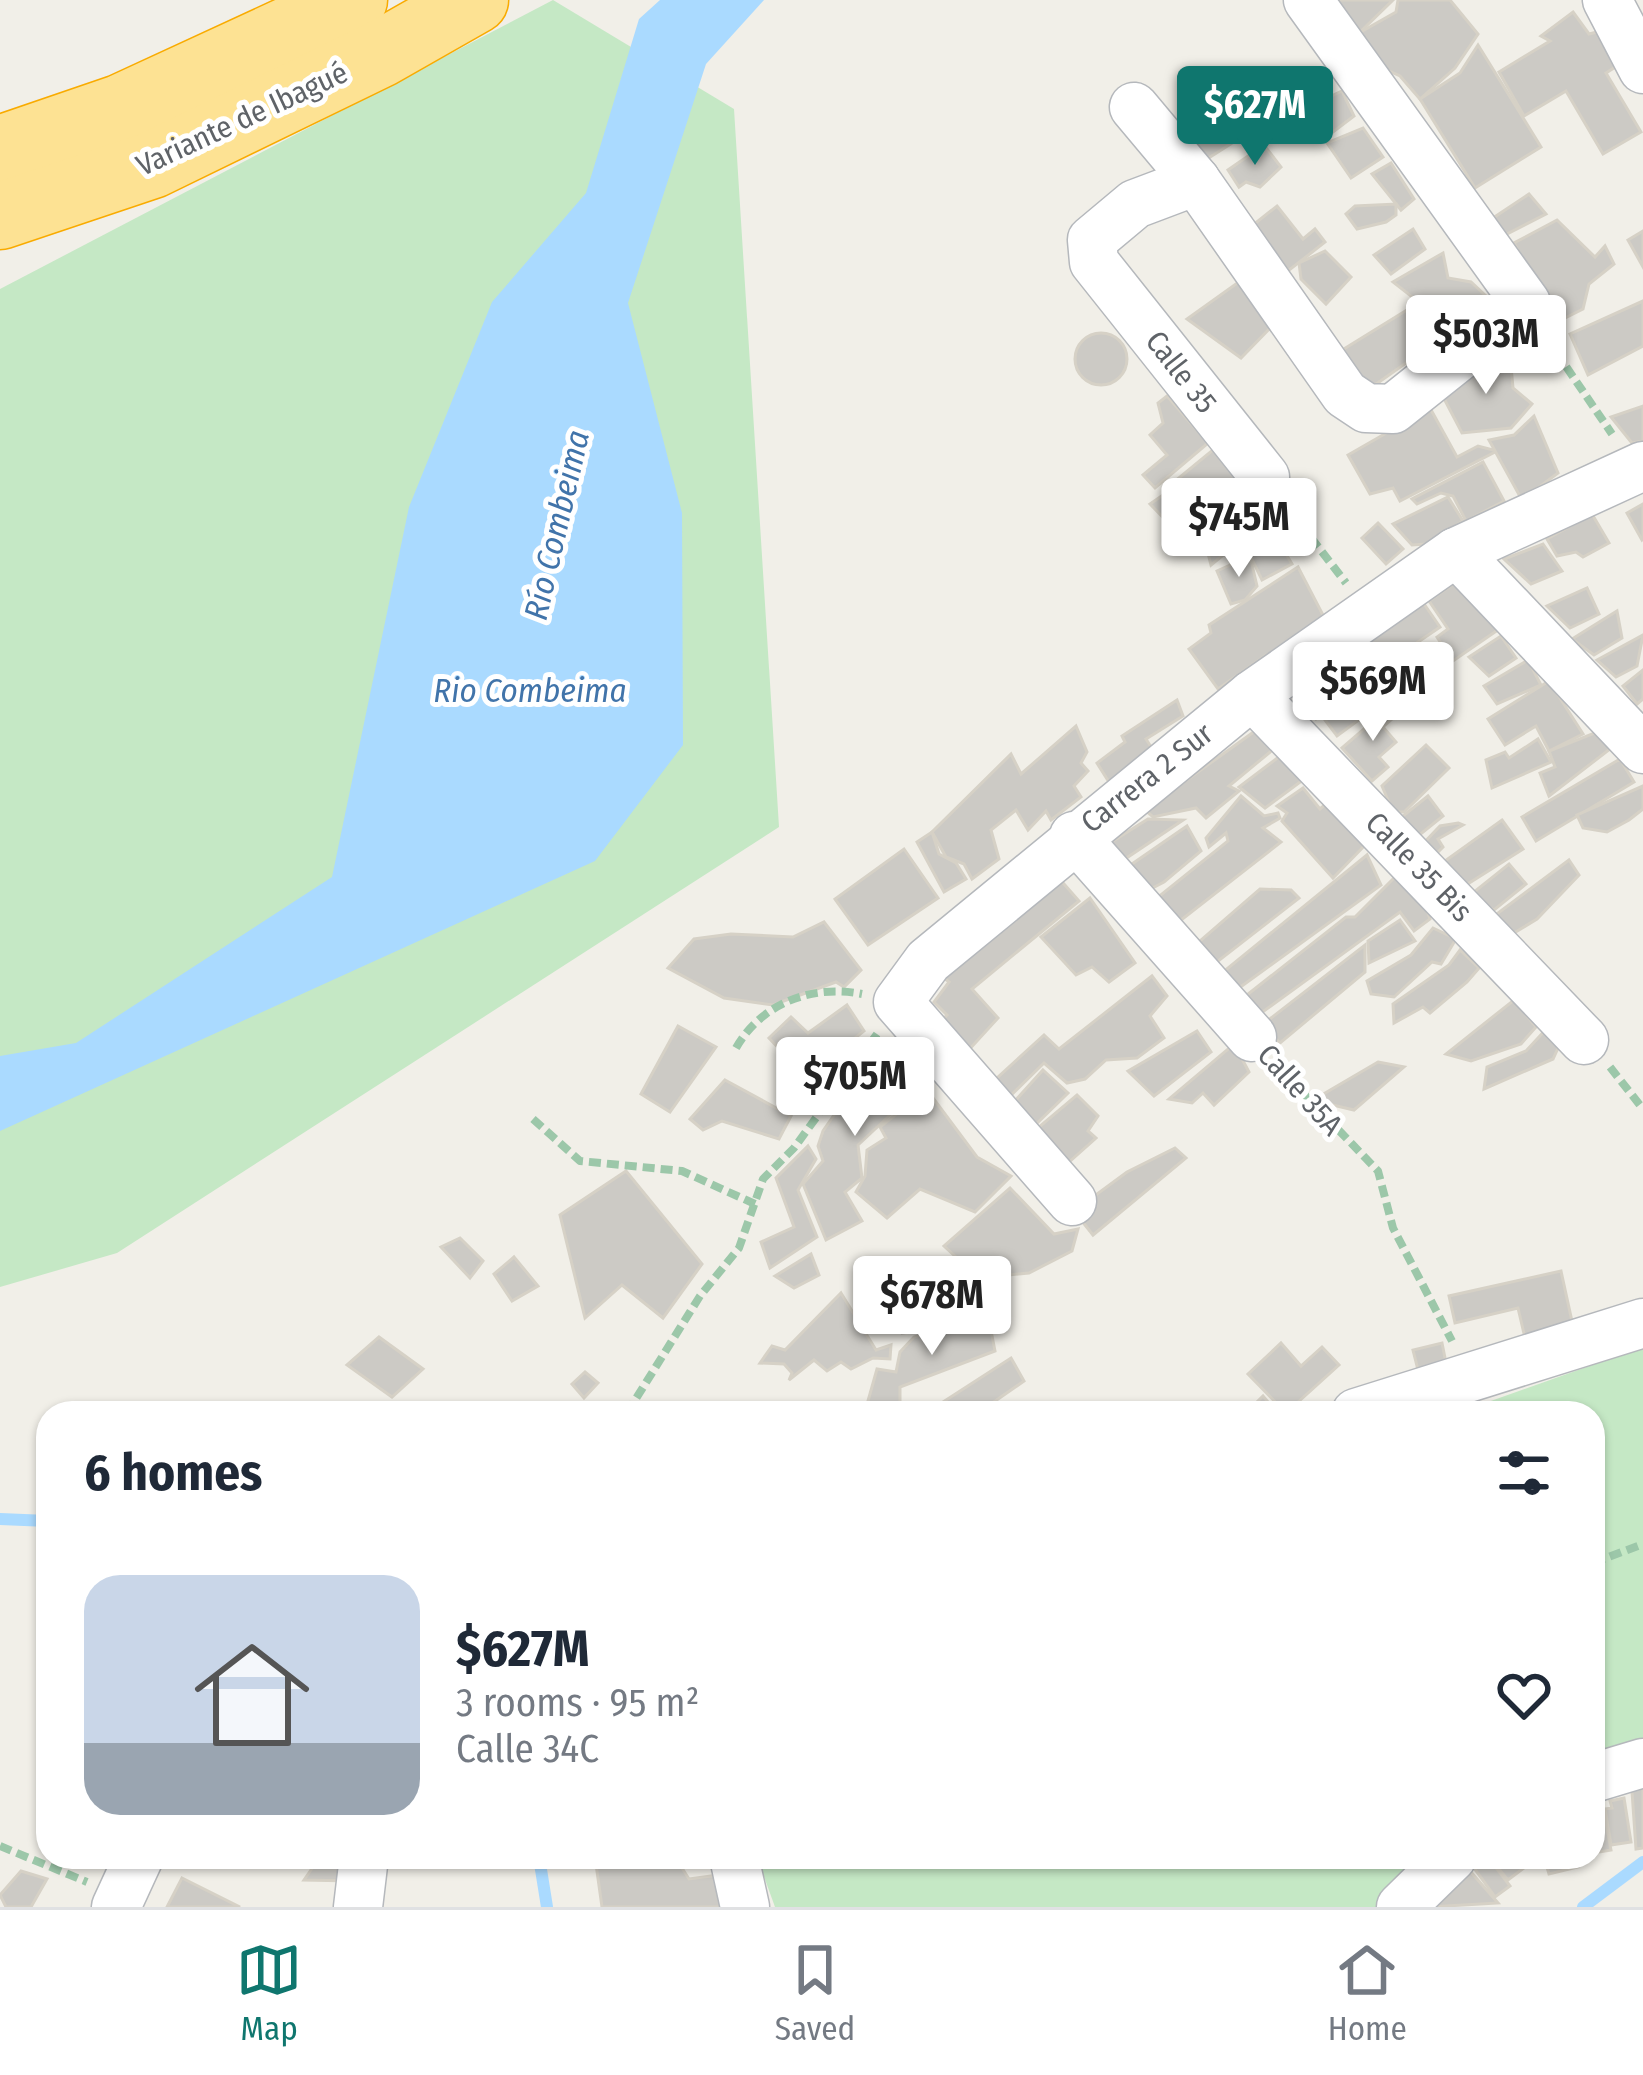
<!DOCTYPE html>
<meta charset="utf-8">
<style>
body{margin:0;font-family:"Fira Sans Condensed",sans-serif;background:#f2f2f3;color:#1f2937;height:100vh;display:flex;flex-direction:column;font-size:45px;white-space:nowrap}
*{box-sizing:border-box;margin:0}
p{font-size:39px;color:#747a83}
.icon{flex:none;width:66px;height:66px;fill:none;stroke:currentColor;stroke-width:2;stroke-linecap:round;stroke-linejoin:round}
.map{position:relative;flex:1;overflow:hidden}
.details{position:absolute;left:36px;top:1401px;width:1569px;height:468px;display:flex;flex-direction:column;background:#fff;border-radius:36px;box-shadow:0 3px 9px #0004}
.details>*{flex:none}
.price{position:absolute;translate:-50% -102px;padding:0 27px;border-radius:12px;background:#fff;color:#222;font-size:39px;line-height:78px;filter:drop-shadow(0 3px 6px #0008)}
.price::after{content:'';position:absolute;left:50%;top:72px;width:36px;height:27px;margin-left:-18px;background:inherit;clip-path:polygon(0 0,100% 0,50% 100%)}
.price.selected{background:#0f766e;color:#fff}
ul{padding:0;list-style:none}
li{display:flex;align-items:center;gap:36px;height:300px;padding:0 48px}
li+li{border-top:3px solid #e0e1e3}
li span{display:grid;place-items:center;flex:none;width:336px;height:240px;border-radius:36px;color:#555}
li>.icon{margin-inline-start:auto}
span .icon{width:144px;height:144px;fill:#fffc;stroke-width:1}
li b{font-size:51px}
h2{display:flex;justify-content:space-between;align-items:center;height:144px;padding:0 48px;font-size:51px}
.menu{display:flex;justify-content:space-around;align-items:center;height:168px;border-top:3px solid #e0e1e3;background:#fff;font-size:33px;color:#747a83}
.menu a{display:grid;justify-items:center;gap:6px}
.menu .selected{color:#0f766e}
.map>svg:first-child{display:block}
.green{fill:#c5e8c5}
.water{fill:#aadaff}
.lines{fill:none;stroke-linecap:round;stroke-linejoin:round}
.stream{stroke:#aadaff;stroke-width:12}
.building{fill:#cccac5;stroke:#d6d1c6;stroke-width:3}
.minor-casing{stroke:#b5b8bc;stroke-width:51}
.highway-casing{stroke:#f9ab00;stroke-width:69}
.path{stroke:#9cc7a9;stroke-width:8;stroke-dasharray:12 6;stroke-linecap:butt}
.minor{stroke:#fff;stroke-width:48}
.highway{stroke:#fde293;stroke-width:66}
.labels{text-anchor:middle;dominant-baseline:central;stroke-width:10;stroke-linejoin:round;paint-order:stroke}
.street-label{font-size:30px;fill:#5f6368;stroke:#fff}
.water-label{font-size:33px;font-style:italic;fill:#4174aa;stroke:#fff}
</style>
<div class="map">
<svg width="1643" height="1907" viewBox="0 0 1643 1907">
<rect width="100%" height="100%" fill="#f1efe8"/>
<g class="green">
<path d="M553 0 734 109 779 827 117 1253 0 1287V289Z"/>
<path d="M1643 1347V1745L1593 1757V1413H1457Z"/>
<path d="M757 1857H1432L1381 1907H775Z"/>
</g>
<path class="water" d="M660 0H764L706 64 628 303 682 513 683 745 595 861 0 1131V1056L76 1043 332 877 409 507 492 302 586 193 639 19Z"/>
<g class="lines">
<g class="stream">
<path d="M0 1519 48 1521"/>
<path d="M539 1857 547 1907"/>
<path d="M1583 1907 1643 1862"/>
</g>
</g>
<g class="building">
<path d="M1332 0H1393L1359 33Z"/>
<path d="M1398 0H1450L1478 34 1455 68 1420 99 1400 76 1378 66 1359 33 1396 12Z"/>
<path d="M1573 12 1589 34 1597 32 1617 66 1606 73 1641 132 1603 154 1566 91 1524 116 1499 72 1550 41 1541 36Z"/>
<path d="M1478 45 1541 147 1475 188 1420 99 1460 73Z"/>
<path d="M1342 91 1354 116 1325 138 1298 112Z"/>
<path d="M1217 120 1237 140 1196 166 1182 144Z"/>
<path d="M1363 128 1383 157 1351 178 1327 143Z"/>
<path d="M1264 145 1281 167 1260 187 1246 182 1239 187 1228 170Z"/>
<path d="M1391 163 1414 199 1401 210 1372 174Z"/>
<path d="M1529 194 1546 214 1503 236 1493 218Z"/>
<path d="M1396 204V215L1386 222 1357 229 1346 214 1355 206Z"/>
<path d="M1277 206 1303 239 1315 229 1325 242 1288 271 1253 225Z"/>
<path d="M1557 220 1595 257 1605 246 1614 264 1589 284 1583 309 1555 323 1514 243Z"/>
<path d="M1413 229 1425 249 1391 274 1374 255Z"/>
<path d="M1643 231V267L1628 240Z"/>
<path d="M1325 251 1351 277 1326 304 1301 279 1299 263Z"/>
<path d="M1443 253 1448 278 1471 282 1487 297 1425 307 1393 282Z"/>
<path d="M1247 276 1277 321 1241 358 1187 319Z"/>
<path d="M1643 301V346L1588 375 1570 334Z"/>
<path d="M1407 310 1450 332 1362 394 1339 352Z"/>
<circle cx="1101" cy="359" r="26"/>
<path d="M1509 345 1513 388 1532 404 1511 428 1462 433 1440 391Z"/>
<path d="M1167 396 1208 443 1155 488 1143 475 1167 455 1150 435 1163 423 1158 403Z"/>
<path d="M1643 406V441L1632 443 1611 417Z"/>
<path d="M1430 408 1457 457 1478 446 1497 451 1400 501 1393 488 1370 494 1348 455Z"/>
<path d="M1534 416 1558 473 1522 500 1489 440 1514 435Z"/>
<path d="M1214 449 1243 484 1234 492 1261 524 1211 565 1197 510 1174 482Z"/>
<path d="M1483 462 1504 501 1466 521 1453 496 1441 493 1417 504 1412 499Z"/>
<path d="M1172 489 1197 510 1182 537 1150 504Z"/>
<path d="M1448 497 1463 521 1426 544 1412 545 1393 524Z"/>
<path d="M1643 504V539L1642 540 1627 513Z"/>
<path d="M1592 514 1609 543 1583 557 1576 552 1557 556 1547 539Z"/>
<path d="M1378 523 1403 549 1386 564 1362 538Z"/>
<path d="M1272 531 1292 564 1262 580 1246 547Z"/>
<path d="M1543 544 1562 571 1531 584 1504 559Z"/>
<path d="M1250 556 1257 586 1245 600 1231 604 1217 571Z"/>
<path d="M1298 567 1324 617 1302 642 1266 655 1218 689 1189 649 1211 633 1209 625Z"/>
<path d="M1466 575 1502 627 1453 661 1437 637 1448 629 1429 601Z"/>
<path d="M1587 588 1599 614 1570 628 1547 606Z"/>
<path d="M1422 601 1440 627 1377 670 1359 645Z"/>
<path d="M1617 611 1622 638 1594 655 1572 639Z"/>
<path d="M1643 635 1637 666 1616 677 1597 660Z"/>
<path d="M1501 636 1516 658 1489 676 1469 657Z"/>
<path d="M1352 649 1372 676 1316 719 1296 693Z"/>
<path d="M1528 660 1541 685 1497 704 1484 686Z"/>
<path d="M1643 670V699L1637 704 1623 686Z"/>
<path d="M1385 676 1397 692 1337 736 1325 720Z"/>
<path d="M1549 681 1583 734 1549 751 1536 726 1505 745 1488 719Z"/>
<path d="M1177 700 1183 716 1146 739 1153 750 1109 782 1097 763 1125 742 1122 736Z"/>
<path d="M1394 703 1401 711 1383 727 1396 742 1379 757 1388 767 1372 781 1342 748Z"/>
<path d="M1076 726 1087 752 1081 763 1088 771 1074 786 1081 797 1051 820 1046 811 1028 830 1016 810 991 830 999 859 972 879 964 864 946 857 932 832 1011 754 1021 774Z"/>
<path d="M1262 726 1281 743 1229 786 1239 791 1206 818 1196 808 1153 817 1145 810Z"/>
<path d="M1597 732 1610 749 1549 796 1540 773 1555 767 1549 751Z"/>
<path d="M1538 739 1551 762 1492 788 1486 760 1505 752 1509 758Z"/>
<path d="M1426 745 1449 768 1404 812H1393L1382 786Z"/>
<path d="M1284 753 1311 774 1265 808 1239 787Z"/>
<path d="M1620 759 1634 782 1536 841 1522 817Z"/>
<path d="M1643 786V809L1629 820 1607 832 1583 828 1577 815Z"/>
<path d="M1303 788 1320 809 1328 802 1367 843 1333 878 1282 821 1287 813 1277 806Z"/>
<path d="M1241 796 1264 816 1278 813 1280 818 1263 828 1281 842 1176 924 1152 902 1228 841 1226 833 1209 847 1206 838Z"/>
<path d="M1428 796 1443 816 1413 840 1398 820Z"/>
<path d="M1148 819 1183 820 1113 867 1102 848Z"/>
<path d="M1502 820 1523 849 1458 890 1445 861Z"/>
<path d="M1458 823 1463 825 1438 839 1443 847 1432 858 1420 847 1440 826Z"/>
<path d="M1187 826 1201 851 1164 882 1141 894 1119 873Z"/>
<path d="M932 832 939 854 956 863 966 879 944 892 917 842Z"/>
<path d="M904 849 938 898 868 945 835 899Z"/>
<path d="M1367 855 1381 885 1228 996 1212 981Z"/>
<path d="M1569 860 1579 875 1537 919 1504 939 1490 919Z"/>
<path d="M1509 864 1526 884 1494 910 1469 896Z"/>
<path d="M1057 876 1079 901 972 989 998 1018 956 1064 932 1031 947 1015 934 1002 949 982 938 973Z"/>
<path d="M1396 876 1423 898 1430 919 1414 931 1400 912 1257 1016 1238 1002 1346 917H1355Z"/>
<path d="M1260 889 1291 890 1299 898 1204 972 1186 953Z"/>
<path d="M1090 898 1135 963 1109 982 1092 967 1076 975 1041 937Z"/>
<path d="M1400 920 1415 941 1369 963 1368 941Z"/>
<path d="M824 922 861 970 844 987 836 982 773 1005 724 998 668 968 694 939 731 934 793 937Z"/>
<path d="M1433 928 1456 939 1441 964 1432 962 1394 997 1371 994 1367 981 1411 955Z"/>
<path d="M1365 945V972L1280 1043 1262 1025Z"/>
<path d="M1460 950 1479 968 1467 982 1430 1013 1423 1007 1394 1023 1393 1004 1449 965Z"/>
<path d="M1152 976 1167 996 1150 1016 1164 1038 1137 1058 1106 1060 1085 1079 1067 1083 1044 1063 1002 1104 986 1088 1044 1035 1059 1049Z"/>
<path d="M1514 1000 1536 1027 1521 1044 1471 1061 1446 1054Z"/>
<path d="M847 1005 864 1031 806 1077 769 1038 791 1017 808 1033Z"/>
<path d="M1550 1025 1564 1035 1553 1059 1484 1089 1487 1067 1526 1051Z"/>
<path d="M678 1026 716 1047 670 1112 641 1094Z"/>
<path d="M1197 1031 1211 1052 1154 1096 1128 1071Z"/>
<path d="M885 1042 920 1087 858 1145 862 1178 845 1192 862 1221 826 1240 803 1184 823 1161 818 1146 823 1131Z"/>
<path d="M1234 1044 1249 1072 1214 1105 1203 1093 1192 1103 1169 1099Z"/>
<path d="M1378 1062 1404 1067 1354 1110 1324 1103 1320 1096Z"/>
<path d="M1043 1070 1068 1093 1026 1134 1004 1113Z"/>
<path d="M725 1080 791 1116 779 1139 722 1121 703 1130 690 1119Z"/>
<path d="M927 1090 977 1157 1011 1176 975 1212 920 1189 887 1218 856 1192 865 1176 867 1150 886 1138 880 1127Z"/>
<path d="M1077 1095 1098 1116 1088 1131 1096 1138 1068 1163 1026 1138Z"/>
<path d="M808 1146 816 1159 798 1190 817 1237 770 1268 761 1242 794 1227 776 1178Z"/>
<path d="M1175 1148 1186 1158 1093 1235 1074 1211 1127 1172Z"/>
<path d="M626 1171 702 1264 663 1318 622 1285 585 1318 560 1215Z"/>
<path d="M1010 1188 1054 1234 1078 1229 1072 1251 1029 1273 979 1278 944 1246Z"/>
<path d="M460 1238 483 1261 470 1278 441 1247Z"/>
<path d="M811 1254 819 1275 794 1288 775 1276Z"/>
<path d="M514 1257 538 1286 512 1301 494 1274Z"/>
<path d="M942 1267 957 1283 940 1300 949 1313 939 1317 938 1328 903 1333 911 1308Z"/>
<path d="M1561 1271 1573 1326 1525 1338 1518 1308 1455 1323 1449 1296Z"/>
<path d="M841 1293 876 1350 891 1345 890 1359 873 1358 851 1369 841 1362 827 1371 814 1360 789 1380 792 1373 784 1364 760 1363 772 1346 785 1350Z"/>
<path d="M988 1315 995 1351 900 1387V1403L866 1408 877 1369 896 1372 900 1352 914 1337Z"/>
<path d="M379 1337 423 1369 392 1397 347 1365Z"/>
<path d="M1281 1343 1301 1366 1322 1347 1339 1365 1286 1413 1248 1374Z"/>
<path d="M1442 1343 1446 1363 1418 1370 1413 1350Z"/>
<path d="M1011 1358 1024 1381 978 1413H926Z"/>
<path d="M585 1372 598 1383 584 1398 572 1384Z"/>
<path d="M1263 1396 1277 1413H1246Z"/>
<path d="M1631 1777H1643V1848L1636 1849Z"/>
<path d="M1624 1798 1631 1842 1611 1845 1605 1809 1612 1808 1610 1801Z"/>
<path d="M1604 1812 1611 1850 1593 1853V1814Z"/>
<path d="M320 1857H352V1881L304 1880Z"/>
<path d="M595 1857H675L689 1879 726 1874 730 1907H602Z"/>
<path d="M1488 1857 1510 1886 1495 1897 1474 1868Z"/>
<path d="M1489 1857H1523L1529 1864 1508 1880Z"/>
<path d="M1544 1857H1575L1578 1867 1549 1874Z"/>
<path d="M21 1871 47 1879 31 1907H6L0 1895Z"/>
<path d="M1470 1871 1498 1903 1429 1907Z"/>
<path d="M182 1878 240 1907H167Z"/>
</g>
<g class="lines">
<g class="minor-casing">
<g id="minor">
<path d="M1607 0 1643 69"/>
<path d="M1134 107 1196 181 1345 394 1366 408 1393 409 1526 303 1308 0"/>
<path d="M1196 181 1135 204 1092 240 1094 262 1265 477"/>
<path d="M1456 552 1643 749"/>
<path d="M1252 695 1584 1040"/>
<path d="M1074 836 1252 1037"/>
<path d="M1072 1201 898 1002 928 961 1252 695 1456 552 1643 466"/>
<path d="M1356 1413 1643 1323"/>
<path d="M1593 1778 1643 1763"/>
<path d="M734 1857 745 1907"/>
<path d="M116 1907 139 1857"/>
<path d="M358 1907 364 1857"/>
<path d="M1401 1907 1452 1857"/>
</g>
</g>
<g class="highway-casing">
<g id="highway">
<path d="M0 149 120 108 354 0"/>
<path d="M0 216 152 165 380 54 475 0"/>
</g>
</g>
<g class="path">
<path d="M1546 337 1612 434"/>
<path d="M1289 509 1346 583"/>
<path d="M736 1048C761 1004 811 984 862 994"/>
<path d="M1276 1065 1378 1171 1393 1228 1452 1341"/>
<path d="M1610 1067 1643 1109"/>
<path d="M533 1119 580 1161 682 1171 755 1204"/>
<path d="M627 1413 700 1296 739 1248 763 1179 794 1148 877 1034"/>
<path d="M1593 1563 1643 1544"/>
<path d="M0 1846 87 1882"/>
<path d="M875 1858V1857"/>
</g>
<use href="#minor" class="minor"/>
<use href="#highway" class="highway"/>
</g>
<g class="labels">
<g class="street-label">
<text transform="translate(242 119) rotate(-25)">Variante de Ibagué</text>
<text transform="translate(1181 372) rotate(52)">Calle 35</text>
<text transform="translate(1147 778) rotate(-38)">Carrera 2 Sur</text>
<text transform="translate(1419 867) rotate(46)">Calle 35 Bis</text>
<text transform="translate(1300 1090) rotate(48)">Calle 35A</text>
</g>
<g class="water-label">
<text transform="translate(557 525) rotate(-77)">Río Combeima</text>
<text x="530" y="691">Rio Combeima</text>
</g>
</g>
</svg>
<b class="price selected" style="left:1255px;top:168px">$627M</b>
<b class="price" style="left:1486px;top:397px">$503M</b>
<b class="price" style="left:1239px;top:580px">$745M</b>
<b class="price" style="left:1373px;top:744px">$569M</b>
<b class="price" style="left:855px;top:1139px">$705M</b>
<b class="price" style="left:932px;top:1358px">$678M</b>
<section class="details">
<h2>6 homes<svg class="icon" aria-label="filters" viewBox="0 0 24 24"><path d="M4 7h16M4 17h16"/><circle cx="9" cy="7" r="2"/><circle cx="15" cy="17" r="2"/></svg></h2>
<ul>
<li><span style="background:linear-gradient(#c9d6e8 70%,#9aa5b1 0)"><svg class="icon" aria-label="home" viewBox="0 0 24 24"><path d="M3 11l9-7 9 7M6 9v11h12V9"/></svg></span><div><b>$627M</b><p>3 rooms · 95 m²</p><p>Calle 34C</p></div><svg class="icon" aria-label="heart" viewBox="0 0 24 24"><path d="M12 20l-8-8c-3-5 5-10 8-4 3-6 11-1 8 4z"/></svg></li>
</ul>
</section>
</div>
<nav class="menu">
<a class="selected"><svg class="icon" aria-label="map" viewBox="0 0 24 24"><path d="M3 6l6-2 6 2 6-2v14l-6 2-6-2-6 2zM9 4v14M15 6v14"/></svg>Map</a>
<a><svg class="icon" aria-label="saved" viewBox="0 0 24 24"><path d="M7 4h10v16l-5-4-5 4z"/></svg>Saved</a>
<a><svg class="icon" aria-label="home" viewBox="0 0 24 24"><path d="M3 11l9-7 9 7M6 9v11h12V9"/></svg>Home</a>
</nav>
